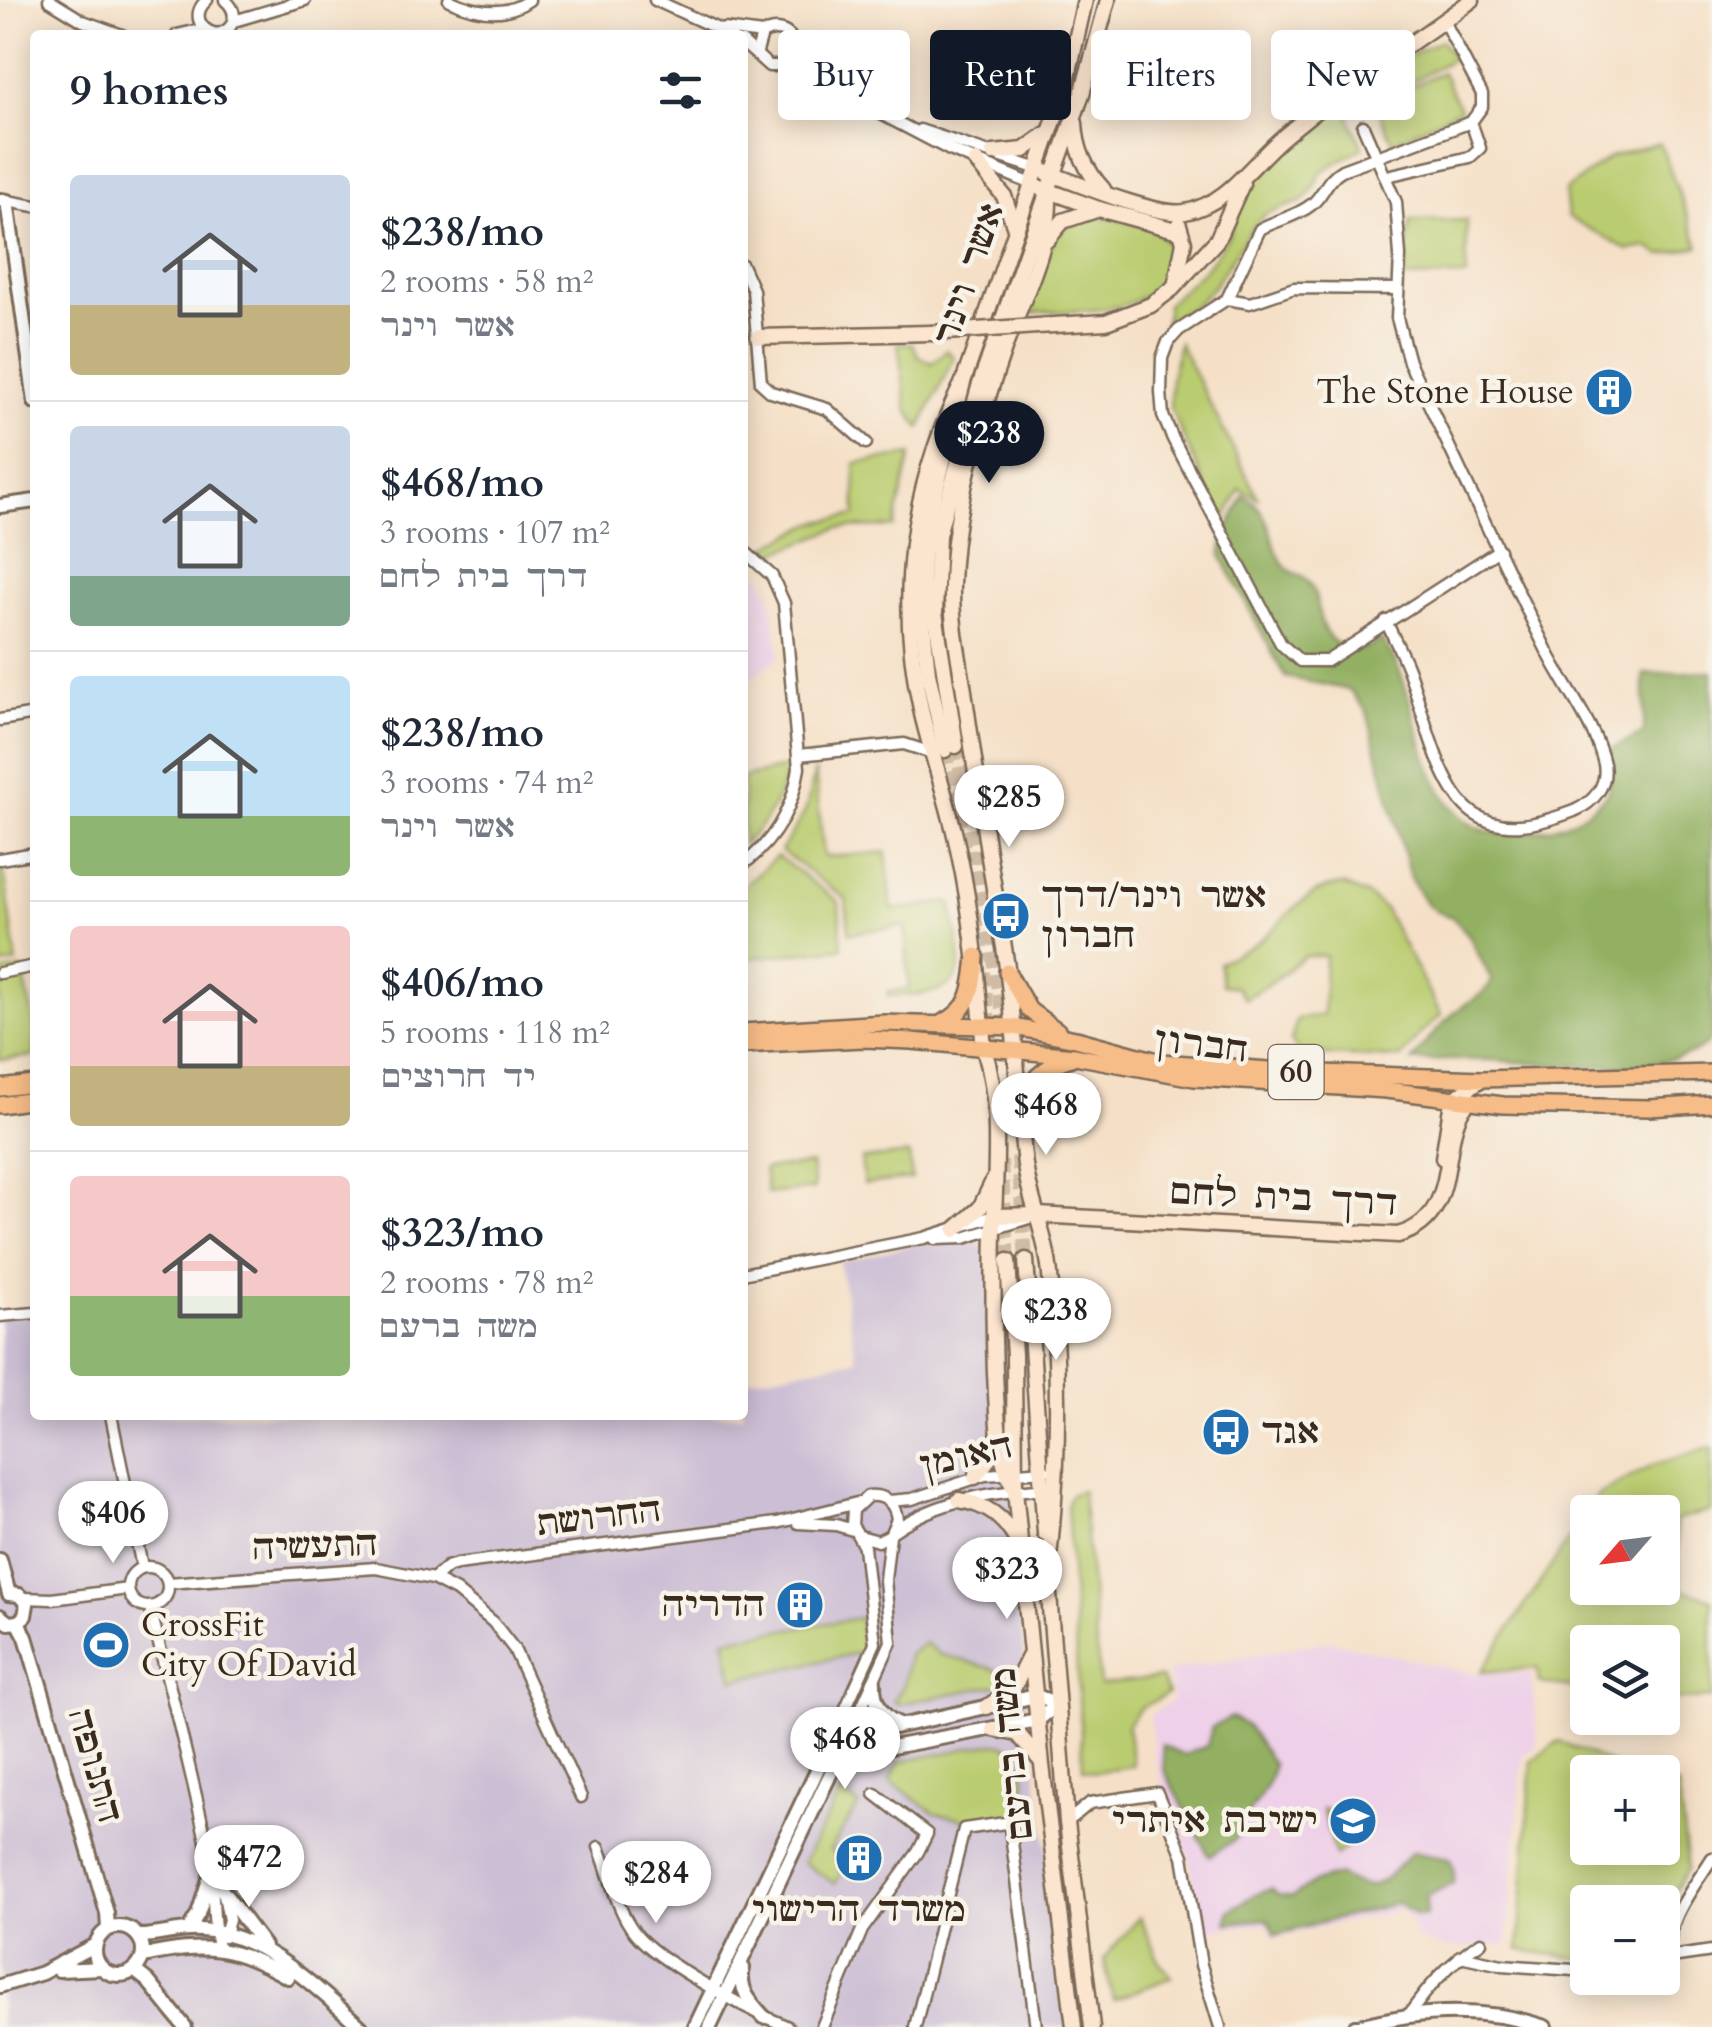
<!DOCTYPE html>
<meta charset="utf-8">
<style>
body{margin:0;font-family:Cardo,"Frank Ruhl Libre",serif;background:#f6f6f7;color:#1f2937;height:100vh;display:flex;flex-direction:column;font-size:38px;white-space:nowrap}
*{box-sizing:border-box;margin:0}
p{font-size:32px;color:#747a83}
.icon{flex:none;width:55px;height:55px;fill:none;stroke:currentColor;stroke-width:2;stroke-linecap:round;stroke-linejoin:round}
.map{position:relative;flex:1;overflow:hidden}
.drawer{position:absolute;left:30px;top:30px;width:718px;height:1390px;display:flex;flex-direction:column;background:#fff;border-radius:10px;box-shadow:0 5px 25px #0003}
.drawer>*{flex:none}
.hud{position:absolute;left:778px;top:30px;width:782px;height:90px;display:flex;gap:20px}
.needle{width:65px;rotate:242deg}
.fabs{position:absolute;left:1570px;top:1495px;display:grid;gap:20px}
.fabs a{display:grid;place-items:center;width:110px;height:110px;border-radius:10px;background:#fff;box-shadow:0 5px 25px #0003;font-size:50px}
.price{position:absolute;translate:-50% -85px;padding:0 22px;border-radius:35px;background:#fff;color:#222;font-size:32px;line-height:65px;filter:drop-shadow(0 2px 5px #0008)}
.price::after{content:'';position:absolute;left:50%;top:60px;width:30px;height:22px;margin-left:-15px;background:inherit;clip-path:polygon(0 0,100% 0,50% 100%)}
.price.active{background:#111827;color:#fff}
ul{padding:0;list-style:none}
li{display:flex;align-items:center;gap:30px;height:250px;padding:0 40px}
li+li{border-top:2px solid #e0e1e3}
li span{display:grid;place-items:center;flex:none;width:280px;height:200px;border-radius:10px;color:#555}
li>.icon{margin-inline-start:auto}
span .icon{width:120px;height:120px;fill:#fffc;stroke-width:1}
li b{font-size:42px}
h2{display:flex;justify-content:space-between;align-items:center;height:120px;padding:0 40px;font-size:42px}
.pill{padding:0 35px;border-radius:10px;background:#fff;box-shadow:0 5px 25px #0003;font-size:35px;line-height:90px}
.pill.active{background:#111827;color:#fff}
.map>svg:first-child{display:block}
.built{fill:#eed0e8}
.industrial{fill:#ccbed4}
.green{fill:#bacc6f;stroke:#7a7b46;stroke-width:2.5;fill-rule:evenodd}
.forest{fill:#93b062;stroke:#676d40;stroke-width:2.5}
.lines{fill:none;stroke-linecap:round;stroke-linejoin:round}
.secondary-tunnel{stroke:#d0bca5;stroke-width:14;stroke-dasharray:14 7;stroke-linecap:butt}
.minor-casing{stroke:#7c6a59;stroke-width:15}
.tertiary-casing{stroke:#7c6a59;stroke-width:18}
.secondary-casing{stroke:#7c6a59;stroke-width:19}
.trunk-casing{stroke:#7c6a59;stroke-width:20}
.minor{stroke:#fff;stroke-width:10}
.tertiary{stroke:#fff;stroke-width:12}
.secondary{stroke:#fce5cf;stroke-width:14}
.trunk{stroke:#f7bd88;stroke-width:15}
.secondary-bridge-casing{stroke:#7c6a59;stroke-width:19;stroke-linecap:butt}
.secondary-bridge{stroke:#fce5cf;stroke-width:14}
.labels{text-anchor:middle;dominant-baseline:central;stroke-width:9;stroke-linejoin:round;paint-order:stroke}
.shield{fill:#f7f3e8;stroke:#73665b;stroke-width:2.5}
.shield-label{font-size:32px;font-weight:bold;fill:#3b2a1e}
.street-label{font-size:35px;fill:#3b2a1e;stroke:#f7f3e8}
.poi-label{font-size:35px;fill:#3b2a1e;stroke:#f7f3e8;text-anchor:end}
</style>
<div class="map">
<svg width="1712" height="2027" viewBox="0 0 1712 2027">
<rect width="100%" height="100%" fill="#f7f3e8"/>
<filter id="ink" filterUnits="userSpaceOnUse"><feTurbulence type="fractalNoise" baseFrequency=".01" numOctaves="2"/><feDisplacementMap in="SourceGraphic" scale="20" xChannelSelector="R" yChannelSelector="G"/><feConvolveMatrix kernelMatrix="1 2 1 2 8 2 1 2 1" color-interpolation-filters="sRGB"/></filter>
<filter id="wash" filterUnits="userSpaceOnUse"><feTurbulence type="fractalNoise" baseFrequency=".0048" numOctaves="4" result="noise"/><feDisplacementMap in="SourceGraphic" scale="40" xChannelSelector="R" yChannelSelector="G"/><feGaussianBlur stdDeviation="2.25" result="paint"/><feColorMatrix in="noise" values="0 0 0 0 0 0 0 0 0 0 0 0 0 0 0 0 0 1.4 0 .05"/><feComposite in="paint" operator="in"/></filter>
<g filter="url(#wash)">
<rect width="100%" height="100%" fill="#f5e0c7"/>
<g class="built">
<path d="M743 560 757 572 770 592 780 656 743 684Z"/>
<path d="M1329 1641 1474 1674 1531 1673 1538 1745 1523 1756 1507 1945 1446 1948 1417 1940 1404 1910 1272 1938 1269 1924 1201 1931 1190 1860 1164 1790 1155 1759 1150 1715 1173 1700 1168 1671Z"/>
</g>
<path class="industrial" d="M964 1233 996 1258 1027 1706 1071 2027H0V1316L35 1313V1415H742L743 1380 857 1360 839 1262Z"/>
<g class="green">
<path d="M1441 40 1454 58 1348 116 1363 147 1321 172 1315 187 1304 201 1265 214 1250 231 1214 286 1197 303 1165 324 1167 304 1207 267 1229 235 1245 189 1264 167 1388 71 1418 51Z"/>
<path d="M1442 72 1460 109 1393 142 1375 104Z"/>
<path d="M1660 143 1699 246 1661 255 1648 247 1628 250 1568 217 1565 191 1610 157Z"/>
<path d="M1093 215C1126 222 1167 222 1174 261 1148 322 1079 308 1026 313L1054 238 1064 226Z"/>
<path d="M1467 220 1466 276 1404 278 1410 221Z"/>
<path d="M912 343 919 357 932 363 947 350 954 358 920 428 907 409 898 344Z"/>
<path d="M1179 343 1258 498 1240 489 1223 523 1170 408 1171 378Z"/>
<path d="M911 455 894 527 838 528 772 554 765 548 813 523 856 515 855 463Z"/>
<path d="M789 767C780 797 768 824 743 844V777Z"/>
<path d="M815 771 824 857 886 852 892 910 951 902C965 976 974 994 888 996V991L909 989 905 926 849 933 846 899 781 851 806 810Z"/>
<path d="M777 856 839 902 842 948 743 959V887Z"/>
<path d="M3 862 17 963 0 966V863Z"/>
<path d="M1343 885 1367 895 1384 908 1441 1015 1419 1035 1401 1058 1301 1054 1291 1041 1297 1019 1323 1015 1325 956H1304L1280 976 1245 999 1236 987 1222 985 1219 962C1235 955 1249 949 1263 938 1289 917 1306 887 1343 885Z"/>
<path d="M22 969 35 1027V1056L0 1060V973Z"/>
<path d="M909 1154 912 1179 864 1184 861 1159Z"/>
<path d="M811 1164 814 1189 767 1194 764 1169Z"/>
<path d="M1712 1447V1511L1676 1520 1681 1589 1712 1599V1698L1663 1700 1662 1642H1588L1587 1690 1539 1683 1537 1668 1481 1672 1598 1495 1653 1465ZM1588 1512H1662V1588H1588Z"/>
<path d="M1082 1491 1100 1685 1161 1678 1168 1694 1140 1708 1127 1726 1133 1765 1096 1772 1083 1769 1067 1503 1070 1495Z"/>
<path d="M860 1618 863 1652 733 1680 725 1639Z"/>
<path d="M925 1643 939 1654 997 1670 1002 1684 898 1704 894 1701 904 1684 909 1655Z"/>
<path d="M1559 1741 1630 1772H1588V1848H1662L1663 1784 1678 1786 1688 1868 1663 1912 1662 1902H1588L1587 1958 1584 1959 1519 1950 1532 1761Z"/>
<path d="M994 1743C1034 1744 1024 1802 1028 1830L1018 1828 1010 1819 966 1824 965 1819 935 1813 890 1781 899 1762Z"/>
<path d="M841 1792 859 1805 830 1850 846 1864 835 1884 803 1862Z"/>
<path d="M1322 1809 1367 1818 1371 1828 1335 1856Z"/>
<path d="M1140 1917 1160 1963 1172 1977 1113 2000 1104 1958Z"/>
</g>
<g class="forest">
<path d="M1244 495C1278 517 1266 546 1287 568 1293 574 1302 575 1307 581 1320 594 1316 618 1326 633 1339 652 1365 654 1381 639 1386 648 1393 656 1397 665 1425 726 1426 847 1523 833 1542 830 1566 826 1582 815 1615 791 1612 789 1607 751L1644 733V674L1712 671V1038C1680 1081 1538 1063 1489 1060 1463 1059 1437 1060 1412 1061 1425 1043 1439 1027 1455 1012 1468 1001 1484 996 1492 981L1468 934 1452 917 1437 912 1426 903 1410 878 1367 712 1350 690 1285 677 1221 555 1227 531Z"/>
<path d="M1232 1717 1248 1727 1273 1765C1268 1797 1245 1807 1235 1840L1209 1856 1164 1770 1162 1745 1184 1755 1207 1746 1212 1727Z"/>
<path d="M1412 1852 1450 1859 1454 1869V1883L1426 1896V1915L1417 1916 1397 1903 1275 1935 1268 1919 1227 1923 1229 1911 1252 1896 1271 1889 1278 1895 1293 1897 1314 1882 1339 1875C1376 1899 1386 1878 1412 1852Z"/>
</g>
</g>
<g filter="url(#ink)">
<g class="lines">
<g class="secondary-tunnel">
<path d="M956 746 1007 1035"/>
<path d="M945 750 964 847"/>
<path d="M983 972 993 1055"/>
<path d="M1018 1156 1026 1260"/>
<path d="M1001 1161 1008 1261"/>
</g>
<g class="minor-casing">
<g id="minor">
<path d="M49 0 83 21 122 35"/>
<path d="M207 0C193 12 197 29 216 34 235 31 240 13 225 0"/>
<path d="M449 0C475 12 504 18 529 0"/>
<path d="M655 0 731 35"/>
<path d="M234 21 305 0"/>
<path d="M1444 21 1482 94V107L1471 122 1342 170C1326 179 1324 195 1311 205 1296 217 1276 220 1260 229L1227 299 1179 330 1168 342 1162 358 1161 392 1163 416 1173 439 1281 644 1300 661H1327L1499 550"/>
<path d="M724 29 762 34"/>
<path d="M177 35 203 29"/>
<path d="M742 42 769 66H781L820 82 950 150 1032 184"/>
<path d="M795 51 832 83"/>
<path d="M757 52 762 34C789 19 808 51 781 66"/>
<path d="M1363 126 1396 202 1400 256 1397 318 1409 362C1455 458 1499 554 1546 649 1564 686 1595 724 1604 764 1608 786 1593 803 1574 811 1542 823 1504 835 1473 813 1438 788 1423 709 1408 669 1402 653 1393 637 1386 621"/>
<path d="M920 130 1038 169"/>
<path d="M1387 176 1470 157 1480 148 1471 122"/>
<path d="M7 201 35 206"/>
<path d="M742 265 753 290 761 383 771 392 827 409 866 443"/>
<path d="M1227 299 1250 303 1294 288 1396 289"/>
<path d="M742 549 772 576 784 603 799 768C793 808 775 841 742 865"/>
<path d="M0 720 35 714"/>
<path d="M799 755 904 744 932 753"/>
<path d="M0 859 35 853"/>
<path d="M0 973 35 966"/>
<path d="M935 1239 964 1238 1029 1218"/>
<path d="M742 1274 924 1238 994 1216"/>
<path d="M0 1316 35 1313"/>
<path d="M111 1415 142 1567"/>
<path d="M889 1501 912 1499 985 1475 1045 1471"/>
<path d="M798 1523 836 1525 856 1531"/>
<path d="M893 1531C940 1499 993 1492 1048 1488"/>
<circle cx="148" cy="1587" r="20"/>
<path d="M433 1579 447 1567 457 1564 777 1523 857 1503"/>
<path d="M168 1583 376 1568 433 1579 456 1591 493 1622 514 1649 581 1797"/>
<path d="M23 1598 52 1599 128 1589"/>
<path d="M150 1607C170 1690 192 1772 209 1855 215 1886 211 1918 218 1947"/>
<path d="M848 1737 891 1642 885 1580 890 1535"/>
<path d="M831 1741 875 1643 864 1547 852 1525 853 1510 868 1496C885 1494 895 1503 897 1519L890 1535 878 1541 860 1536"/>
<path d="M1067 1822 1090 1803 1157 1793 1183 1856 1201 1965 1220 2027"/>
<path d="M599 1847C610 1875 616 1909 635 1933 659 1963 751 2011 788 2027"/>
<path d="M224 1895 229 1920 224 1937"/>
<path d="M1460 1956 1502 1965 1588 1971"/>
<path d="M1669 1957C1666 1919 1693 1889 1712 1858"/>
<path d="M1664 1958 1712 1951"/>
<path d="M1408 2016C1430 1985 1449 1963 1481 1942"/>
<path d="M822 2027 862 1930 918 1852 927 1834 875 1794"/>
<path d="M915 2027 964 1829 1005 1823 1010 1827 1036 2027"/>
</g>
</g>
<g class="tertiary-casing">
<g id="tertiary">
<path d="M0 200 7 201 35 402"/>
<path d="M0 506 35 501"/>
<path d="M0 1560 9 1594"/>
<path d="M9 1594 19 1595 27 1604 25 1616 18 1622"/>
<path d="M0 1616 9 1623 18 1622"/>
<path d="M18 1622 26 1637 107 1913 108 1929"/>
<path d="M874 1682C873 1702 883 1719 902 1725"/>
<path d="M838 1757 1038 1720 1058 1704"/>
<path d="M222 1890 264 1946"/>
<circle cx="119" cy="1951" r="24"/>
<path d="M188 1930 198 1914 211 1873"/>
<path d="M139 1936C160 1936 180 1928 201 1930 264 1934 316 1988 361 2027"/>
<path d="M143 1956C207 1943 230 1945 288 1977"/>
<path d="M743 1968C738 1989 750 2002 764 2017"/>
<path d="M59 1970 102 1968"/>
<path d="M134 1970 148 1981 185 2027"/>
<path d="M0 1986 42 1973 95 1945"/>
<path d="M695 2027 831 1741 1036 1696 1058 1704"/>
<path d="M710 2027 848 1737"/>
<path d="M1355 2027C1418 2010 1483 2006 1545 2027"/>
</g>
</g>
<g class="secondary-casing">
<g id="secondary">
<path d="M1075 123C1076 148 1086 171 1103 189"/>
<path d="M993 153 1024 150 1046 134"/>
<path d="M976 161 1004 196 1015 228"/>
<path d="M1046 172C1076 183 1157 217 1185 212 1226 205 1251 165 1281 139 1340 88 1409 47 1472 0"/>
<path d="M1041 188 1099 209 1179 231"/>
<path d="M1047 240 1063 221 1099 209"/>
<path d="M1176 282 1184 242 1179 225"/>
<path d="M1037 326 1106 322 1151 305 1172 289 1217 240 1242 184"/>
<path d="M758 337 931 333"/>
<path d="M963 382C910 487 896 600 922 714 933 761 950 806 959 854 973 918 978 984 984 1049 1002 1105 995 1167 994 1225 993 1281 993 1338 996 1394 998 1428 998 1460 1015 1490"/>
<path d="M956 746 935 613 938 535 979 387 1082 94 1108 0"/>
<path d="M945 750 928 673 922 615 923 556 930 514 963 382 1065 89 1085 0"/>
<path d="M1443 1158 1452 1101 1481 1079"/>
<path d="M994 1216 1038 1215 1398 1235C1464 1217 1437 1137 1467 1103"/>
<path d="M955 1230 980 1208 993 1181"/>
<path d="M1026 1260 1045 1533"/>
<path d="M1008 1261 1014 1355 1015 1490 1042 1765 1074 2027"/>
<path d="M975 1477 988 1460 996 1440"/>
<path d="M959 1500C986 1504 1004 1517 1017 1541"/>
<path d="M1047 1569 1067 1822 1092 2027"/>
<path d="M1047 1576C1059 1474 1061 1369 1049 1266 1044 1228 1027 1194 1024 1156 1016 1081 1015 1005 1001 930 988 855 977 781 966 705 961 666 951 625 952 585 953 510 979 420 1004 349 1022 298 1052 246 1049 191"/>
<path d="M987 1707 1013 1689 1029 1657"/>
<path d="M993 1729 1018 1734 1040 1760"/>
</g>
</g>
<g class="trunk-casing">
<g id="trunk">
<path d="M1007 972 1029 1010 1058 1031"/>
<path d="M942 1023C972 1010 973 986 976 956"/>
<path d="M742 1032 884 1023 1014 1027 1076 1039 1161 1062 1296 1072 1481 1079 1712 1073"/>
<path d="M742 1045 863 1039 911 1041 1075 1056 1194 1078 1386 1090 1503 1105 1649 1108 1712 1104"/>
<path d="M0 1088 35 1084"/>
<path d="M0 1105 35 1100"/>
<path d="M1020 1109C1025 1082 1046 1065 1071 1058"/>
</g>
</g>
<use href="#minor" class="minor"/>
<use href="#tertiary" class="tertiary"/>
<use href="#secondary" class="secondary"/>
<use href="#trunk" class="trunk"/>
<g class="secondary-bridge-casing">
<path id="secondary-bridge" d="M931 333 1037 326"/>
</g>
<use href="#secondary-bridge" class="secondary-bridge"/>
</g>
</g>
<defs>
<g id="building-disc" transform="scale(2.5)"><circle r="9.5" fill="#1f6fb2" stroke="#f7f3e8"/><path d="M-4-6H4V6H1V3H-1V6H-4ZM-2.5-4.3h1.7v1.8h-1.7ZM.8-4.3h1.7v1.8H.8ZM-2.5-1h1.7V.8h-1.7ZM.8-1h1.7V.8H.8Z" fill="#fff"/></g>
<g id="bus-disc" transform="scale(2.5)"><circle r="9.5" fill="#1f6fb2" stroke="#f7f3e8"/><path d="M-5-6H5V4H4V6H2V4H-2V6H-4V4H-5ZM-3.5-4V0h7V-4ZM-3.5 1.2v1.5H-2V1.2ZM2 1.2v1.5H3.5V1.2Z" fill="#fff"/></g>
<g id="stadium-disc" transform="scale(2.5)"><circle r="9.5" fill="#1f6fb2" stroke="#f7f3e8"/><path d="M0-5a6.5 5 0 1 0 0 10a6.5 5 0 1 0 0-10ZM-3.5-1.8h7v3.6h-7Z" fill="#fff"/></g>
<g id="school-disc" transform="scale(2.5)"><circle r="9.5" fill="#1f6fb2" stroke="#f7f3e8"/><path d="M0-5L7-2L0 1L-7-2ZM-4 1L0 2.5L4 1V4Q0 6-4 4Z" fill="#fff"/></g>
</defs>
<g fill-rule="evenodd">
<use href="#building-disc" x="1609" y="392"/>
<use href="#bus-disc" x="1006" y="916"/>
<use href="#bus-disc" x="1226" y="1432"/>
<use href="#building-disc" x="800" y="1605"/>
<use href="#stadium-disc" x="106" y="1645"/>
<use href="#school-disc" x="1353" y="1821"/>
<use href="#building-disc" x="859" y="1858"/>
</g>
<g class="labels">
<rect class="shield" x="1268.5" y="1045" width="55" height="54" rx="8"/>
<g class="shield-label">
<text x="1296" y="1072">60</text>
</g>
<g class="street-label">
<text transform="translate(969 274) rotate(-71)">אשר וינר</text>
<text transform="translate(1201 1045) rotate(7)">חברון</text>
<text transform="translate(1284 1198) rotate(3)">דרך בית לחם</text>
<text transform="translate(966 1456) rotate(-13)">האומן</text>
<text transform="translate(599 1517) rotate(-7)">החרושת</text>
<text transform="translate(315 1546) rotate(-2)">התעשיה</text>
<text transform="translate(1012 1753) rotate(-96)">משה ברעם</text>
<text transform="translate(95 1766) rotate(74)">התנופה</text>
</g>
<g class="poi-label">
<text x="1574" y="392">The Stone House</text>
<text x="1041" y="896" text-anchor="start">אשר וינר/דרך<tspan x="1041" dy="40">חברון</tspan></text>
<text x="1261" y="1432" text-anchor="start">אגד</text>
<text x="765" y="1605">הדריה</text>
<text x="141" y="1625" text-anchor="start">CrossFit<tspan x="141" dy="40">City Of David</tspan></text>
<text x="1318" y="1821">ישיבת איתרי</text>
<text x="859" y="1910" text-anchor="middle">משרד הרישוי</text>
</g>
</g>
</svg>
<div class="fabs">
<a><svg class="needle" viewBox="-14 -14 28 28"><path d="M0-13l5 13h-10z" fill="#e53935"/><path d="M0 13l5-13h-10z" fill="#747a83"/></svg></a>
<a><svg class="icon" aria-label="layers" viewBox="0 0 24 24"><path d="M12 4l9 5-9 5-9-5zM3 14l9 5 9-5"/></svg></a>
<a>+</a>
<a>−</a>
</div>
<b class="price active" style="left:989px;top:486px">$238</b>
<b class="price" style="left:1009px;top:850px">$285</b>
<b class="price" style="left:1046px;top:1158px">$468</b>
<b class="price" style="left:1056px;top:1363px">$238</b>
<b class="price" style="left:113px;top:1566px">$406</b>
<b class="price" style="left:1007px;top:1622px">$323</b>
<b class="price" style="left:845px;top:1792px">$468</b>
<b class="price" style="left:249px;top:1910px">$472</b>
<b class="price" style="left:656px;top:1926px">$284</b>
<div class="hud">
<a class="pill">Buy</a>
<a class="pill active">Rent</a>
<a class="pill">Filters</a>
<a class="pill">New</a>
</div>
<section class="drawer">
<h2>9 homes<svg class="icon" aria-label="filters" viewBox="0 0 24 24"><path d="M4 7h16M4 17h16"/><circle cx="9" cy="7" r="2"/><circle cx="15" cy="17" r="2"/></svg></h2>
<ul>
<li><span style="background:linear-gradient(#c9d6e8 65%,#c2b280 0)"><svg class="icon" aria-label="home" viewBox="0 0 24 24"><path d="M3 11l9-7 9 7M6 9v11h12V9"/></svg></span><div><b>$238/mo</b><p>2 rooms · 58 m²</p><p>אשר וינר</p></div></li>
<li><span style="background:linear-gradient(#c9d6e8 75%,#7fa58c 0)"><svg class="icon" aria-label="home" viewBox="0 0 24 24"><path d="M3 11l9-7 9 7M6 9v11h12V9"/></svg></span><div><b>$468/mo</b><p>3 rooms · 107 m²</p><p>דרך בית לחם</p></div></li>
<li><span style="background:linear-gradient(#bfe0f5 70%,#8fb573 0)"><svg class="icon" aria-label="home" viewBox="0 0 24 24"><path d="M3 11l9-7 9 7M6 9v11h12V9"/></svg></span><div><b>$238/mo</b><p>3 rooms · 74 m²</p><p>אשר וינר</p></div></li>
<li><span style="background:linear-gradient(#f6c9c9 70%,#c2b280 0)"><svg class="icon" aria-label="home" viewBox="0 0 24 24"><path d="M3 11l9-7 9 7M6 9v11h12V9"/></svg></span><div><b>$406/mo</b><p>5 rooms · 118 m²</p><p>יד חרוצים</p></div></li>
<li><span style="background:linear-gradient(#f6c9c9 60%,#8fb573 0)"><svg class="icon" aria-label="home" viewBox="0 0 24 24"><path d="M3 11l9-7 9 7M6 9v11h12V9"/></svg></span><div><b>$323/mo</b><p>2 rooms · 78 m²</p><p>משה ברעם</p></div></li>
</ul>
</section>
</div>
